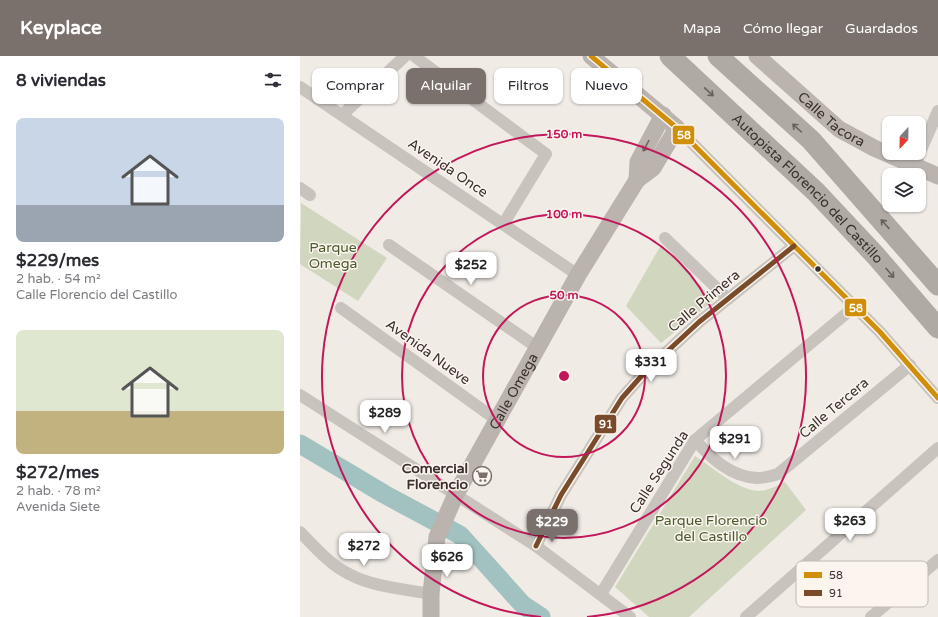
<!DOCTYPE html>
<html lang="es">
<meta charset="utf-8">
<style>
body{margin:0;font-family:"Varela Round",sans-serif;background:#f2f2f3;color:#2b2b33;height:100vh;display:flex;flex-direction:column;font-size:15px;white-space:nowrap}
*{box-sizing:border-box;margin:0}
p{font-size:13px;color:#7c7c81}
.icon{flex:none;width:22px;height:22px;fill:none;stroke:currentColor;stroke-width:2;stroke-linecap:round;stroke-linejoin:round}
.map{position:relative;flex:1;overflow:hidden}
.side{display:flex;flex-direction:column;background:#fff;width:300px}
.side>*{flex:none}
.top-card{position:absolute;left:12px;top:12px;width:380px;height:36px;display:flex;gap:8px}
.needle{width:26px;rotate:202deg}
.tools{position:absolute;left:582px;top:60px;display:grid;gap:8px}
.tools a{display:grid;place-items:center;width:44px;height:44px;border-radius:8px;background:#fff;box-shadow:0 1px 3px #0004;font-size:20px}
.price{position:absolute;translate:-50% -34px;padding:0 9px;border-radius:8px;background:#fff;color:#222;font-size:13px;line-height:26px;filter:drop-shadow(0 1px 2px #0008)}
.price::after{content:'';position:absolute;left:50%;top:24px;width:12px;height:9px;margin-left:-6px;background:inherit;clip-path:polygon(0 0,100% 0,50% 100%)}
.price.current{background:#7a716c;color:#fff}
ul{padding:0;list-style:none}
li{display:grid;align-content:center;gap:8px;height:212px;padding:0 16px}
li span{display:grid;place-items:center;height:124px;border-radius:8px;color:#555}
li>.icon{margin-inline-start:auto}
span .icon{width:72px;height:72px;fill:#fffc;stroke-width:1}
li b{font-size:17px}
h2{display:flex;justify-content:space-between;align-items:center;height:48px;padding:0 16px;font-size:17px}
.chip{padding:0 14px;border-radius:8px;background:#fff;box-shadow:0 1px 3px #0004;font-size:14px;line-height:36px}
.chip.current{background:#7a716c;color:#fff}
header{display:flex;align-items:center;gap:24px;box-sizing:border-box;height:56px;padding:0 20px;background:#7a716c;color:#fff}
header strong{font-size:19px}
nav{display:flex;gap:22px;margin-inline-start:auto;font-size:14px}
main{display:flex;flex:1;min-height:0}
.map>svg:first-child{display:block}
.green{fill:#d1d6bf}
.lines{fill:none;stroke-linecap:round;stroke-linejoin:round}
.river{stroke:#a1c2c1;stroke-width:19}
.street{stroke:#c9c3be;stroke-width:12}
.secondary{stroke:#bab3ae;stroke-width:17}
.highway{stroke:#afaaa4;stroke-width:21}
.bus-1-casing{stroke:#fbf5ee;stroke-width:8}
.bus-2-casing{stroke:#fbf5ee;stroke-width:8}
.bus-1{stroke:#d18e09;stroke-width:5}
.bus-2{stroke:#7a4b2a;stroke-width:5}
.oneway{stroke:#69615b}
.oneway2{stroke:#6e645f}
.ring{fill:none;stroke:#c2185b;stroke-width:2}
.bus-dot{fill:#3b302b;stroke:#fbf5ee;stroke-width:1.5}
.labels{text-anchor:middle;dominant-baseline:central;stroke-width:3;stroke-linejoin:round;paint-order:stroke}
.street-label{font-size:14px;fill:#3b302b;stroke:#fbf5ee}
.park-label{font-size:14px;fill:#4a5a2e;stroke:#fbf5ee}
.poi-label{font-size:14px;font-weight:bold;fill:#3b302b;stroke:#fbf5ee;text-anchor:end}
.key{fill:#fbf5ee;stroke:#c1bab4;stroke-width:1}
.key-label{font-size:11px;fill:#3b302b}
.centre{fill:#c2185b;stroke:#fbf5ee;stroke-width:2}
.ring-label{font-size:12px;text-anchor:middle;font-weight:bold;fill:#c2185b;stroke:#fbf5ee;stroke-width:3;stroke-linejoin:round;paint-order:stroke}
.line-badge{stroke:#fbf5ee;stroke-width:1.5}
.badge-label{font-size:11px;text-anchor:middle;font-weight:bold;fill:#fff}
</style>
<header>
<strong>Keyplace</strong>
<nav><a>Mapa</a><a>Cómo llegar</a><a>Guardados</a></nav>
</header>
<main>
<section class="side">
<h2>8 viviendas<svg class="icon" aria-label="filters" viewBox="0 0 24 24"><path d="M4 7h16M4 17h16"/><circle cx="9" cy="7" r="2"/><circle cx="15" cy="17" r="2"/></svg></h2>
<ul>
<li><span style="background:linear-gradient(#c9d6e8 70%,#9aa5b1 0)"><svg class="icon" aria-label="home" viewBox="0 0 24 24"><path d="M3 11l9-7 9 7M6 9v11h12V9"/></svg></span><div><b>$229/mes</b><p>2 hab. · 54 m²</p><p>Calle Florencio del Castillo</p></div></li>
<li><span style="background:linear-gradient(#dfe7d0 65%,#c2b280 0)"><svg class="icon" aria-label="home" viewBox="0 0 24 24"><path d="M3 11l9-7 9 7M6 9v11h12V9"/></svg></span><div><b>$272/mes</b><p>2 hab. · 78 m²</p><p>Avenida Siete</p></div></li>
</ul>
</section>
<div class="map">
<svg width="638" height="561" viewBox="0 0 638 561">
<rect width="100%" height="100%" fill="#f0ebe5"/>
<g class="green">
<path d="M1 147 87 202 58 245 0 208Z"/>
<path d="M361 189 414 244 361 287 326 250Z"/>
<path d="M395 400C412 411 438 434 458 435 467 435 477 430 485 426L506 454 389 561H349L315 531Z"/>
</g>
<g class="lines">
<path class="river" d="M0 388 84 438 160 479 223 549 241 561"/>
<g class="street">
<path d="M114 0 246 98 204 167"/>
<path d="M0 31 278 219"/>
<path d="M42 59 105 0"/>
<path d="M377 72 580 276 638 342"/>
<path d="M614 110 638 55"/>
<path d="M0 132 10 139"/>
<path d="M365 182 428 243"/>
<path d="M89 189 238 292"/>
<path d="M41 252 198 365"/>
<path d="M0 339 236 490 330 561"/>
<path d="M395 384C411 402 431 421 457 422 464 422 472 420 478 418L610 309"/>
<path d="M0 476C15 491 30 509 49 518 73 531 104 533 131 538"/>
<path d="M236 490 261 439 322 342 345 316 399 266 494 190"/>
<path d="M301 538 395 384 554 251"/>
<path d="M446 561 638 392"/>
<path d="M571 561 638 504"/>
</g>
<g class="secondary">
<path id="s1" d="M457 0 539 73 574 92 638 120"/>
<path d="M337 124 338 106 363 59"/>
<path id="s2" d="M131 561V538L137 481 156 438 278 219 337 124 353 112 377 72 291 0"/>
</g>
<g class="highway">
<path id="s3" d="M370 0 516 136 576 200 638 272"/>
<path d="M418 0 511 84 638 229"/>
</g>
<g class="bus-1-casing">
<path id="bus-1" d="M291 0 377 72 580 276 638 342"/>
</g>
<g class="bus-2-casing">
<path id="bus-2" d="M236 490 261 439 322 342 345 316 399 266 494 190"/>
</g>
<use href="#bus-1" class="bus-1"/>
<use href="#bus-2" class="bus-2"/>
</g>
<defs><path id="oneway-shaft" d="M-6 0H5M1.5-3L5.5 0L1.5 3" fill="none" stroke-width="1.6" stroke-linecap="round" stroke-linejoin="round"/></defs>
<g class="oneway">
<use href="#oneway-shaft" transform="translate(409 36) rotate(43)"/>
<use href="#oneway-shaft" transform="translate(497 72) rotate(-138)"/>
<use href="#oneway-shaft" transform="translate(585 168) rotate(-132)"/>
<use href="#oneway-shaft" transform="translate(590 217) rotate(49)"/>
</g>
<use class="oneway2" href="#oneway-shaft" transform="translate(346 90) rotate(118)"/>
<g class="ring">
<circle cx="264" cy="320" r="81"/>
<circle cx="264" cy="320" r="162"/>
<path d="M241 561A242 242 0 1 1 287 561"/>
</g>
<defs>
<g id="supermarket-ring" transform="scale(1)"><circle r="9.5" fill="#fbf5ee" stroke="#7a716c" stroke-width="1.5"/><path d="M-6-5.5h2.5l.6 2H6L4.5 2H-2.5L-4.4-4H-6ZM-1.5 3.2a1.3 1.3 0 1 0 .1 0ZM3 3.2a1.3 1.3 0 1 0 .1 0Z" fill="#7a716c"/></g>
</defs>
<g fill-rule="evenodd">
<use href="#supermarket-ring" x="182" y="420"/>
</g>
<circle class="bus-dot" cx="518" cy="213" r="3.5"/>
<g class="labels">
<g class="street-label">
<text stroke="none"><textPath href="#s1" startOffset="98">Calle Tacora</textPath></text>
<text transform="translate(148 112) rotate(34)">Avenida Once</text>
<text stroke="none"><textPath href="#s3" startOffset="191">Autopista Florencio del Castillo</textPath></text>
<text transform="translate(404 245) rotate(-40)">Calle Primera</text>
<text transform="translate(128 296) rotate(36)">Avenida Nueve</text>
<text stroke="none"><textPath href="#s2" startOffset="245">Calle Omega</textPath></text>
<text transform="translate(534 352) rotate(-40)">Calle Tercera</text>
<text transform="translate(359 416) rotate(-57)">Calle Segunda</text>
</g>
<g class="park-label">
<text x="33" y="191">Parque<tspan x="33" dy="16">Omega</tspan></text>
<text x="411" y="464">Parque Florencio<tspan x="411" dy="16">del Castillo</tspan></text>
</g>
<g class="poi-label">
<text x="168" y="412">Comercial<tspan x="168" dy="16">Florencio</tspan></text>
</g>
</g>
<rect x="496" y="505" width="132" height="46" rx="6" class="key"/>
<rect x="504" y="516" width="18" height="6" fill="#d18e09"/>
<rect x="504" y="534" width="18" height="6" fill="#7a4b2a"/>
<g class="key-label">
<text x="529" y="523">58</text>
<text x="529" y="541">91</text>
</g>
<circle cx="264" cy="320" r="6" class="centre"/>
<g class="ring-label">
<text x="264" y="82">150 m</text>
<text x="264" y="162">100 m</text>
<text x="264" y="243">50 m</text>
</g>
<g class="line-badge">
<rect x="372" y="69" width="23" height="20" rx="4" fill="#d18e09"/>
<rect x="544" y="242" width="23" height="19" rx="4" fill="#d18e09"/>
<rect x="294" y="358" width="23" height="20" rx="4" fill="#7a4b2a"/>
</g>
<g class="badge-label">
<text x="384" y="83">58</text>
<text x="556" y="256">58</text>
<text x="306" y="372">91</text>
</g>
</svg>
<div class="tools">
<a><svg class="needle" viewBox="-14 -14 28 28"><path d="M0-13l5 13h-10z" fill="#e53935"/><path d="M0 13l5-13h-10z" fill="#7c7c81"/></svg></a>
<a><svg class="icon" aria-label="layers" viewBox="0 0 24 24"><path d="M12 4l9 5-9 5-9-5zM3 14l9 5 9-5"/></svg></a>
</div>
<b class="price" style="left:171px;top:230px">$252</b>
<b class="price" style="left:351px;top:327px">$331</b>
<b class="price" style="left:85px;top:378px">$289</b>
<b class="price" style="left:435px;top:404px">$291</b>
<b class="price" style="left:550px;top:486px">$263</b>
<b class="price current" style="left:252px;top:487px">$229</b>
<b class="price" style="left:64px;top:511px">$272</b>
<b class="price" style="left:147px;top:522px">$626</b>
<div class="top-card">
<a class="chip">Comprar</a>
<a class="chip current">Alquilar</a>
<a class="chip">Filtros</a>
<a class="chip">Nuevo</a>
</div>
</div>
</main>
